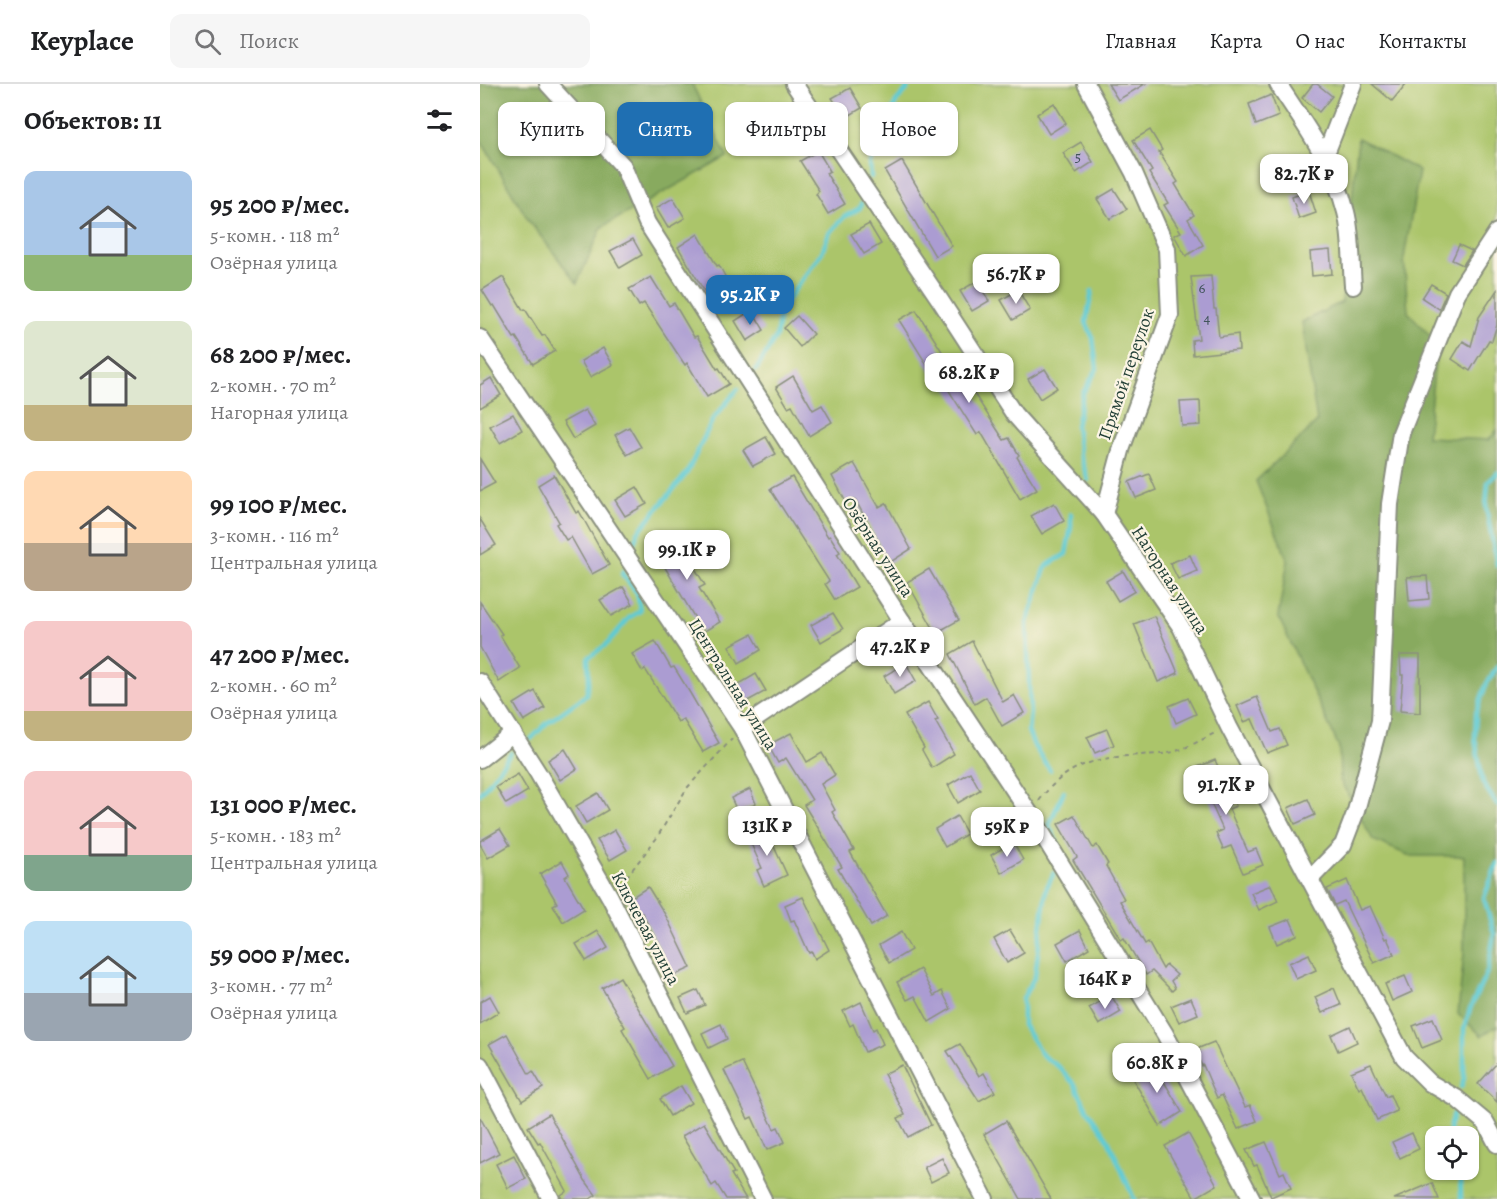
<!DOCTYPE html>
<html lang="ru">
<meta charset="utf-8">
<style>
body{margin:0;font-family:Alegreya,serif;background:#f6f6f6;color:#202124;height:100vh;display:flex;flex-direction:column;font-size:22px;white-space:nowrap}
*{box-sizing:border-box;margin:0}
p{font-size:20px;color:#757577}
.icon{flex:none;width:33px;height:33px;fill:none;stroke:currentColor;stroke-width:2;stroke-linecap:round;stroke-linejoin:round}
.map{position:relative;flex:1;overflow:hidden}
.drawer{display:flex;flex-direction:column;background:#fff;width:480px}
.drawer>*{flex:none}
.top-card{position:absolute;left:18px;top:18px;width:570px;height:54px;display:flex;gap:12px}
.controls{position:absolute;left:945px;top:1042px;display:grid;gap:12px}
.controls a{display:grid;place-items:center;width:54px;height:54px;border-radius:12px;background:#fff;box-shadow:0 2px 4px #0004;font-size:30px}
.price{position:absolute;translate:-50% -51px;padding:0 14px;border-radius:12px;background:#fff;color:#222;font-size:20px;line-height:39px;filter:drop-shadow(0 2px 3px #0008)}
.price::after{content:'';position:absolute;left:50%;top:36px;width:18px;height:14px;margin-left:-9px;background:inherit;clip-path:polygon(0 0,100% 0,50% 100%)}
.price.current{background:#1f6fb2;color:#fff}
ul{padding:0;list-style:none}
li{display:flex;align-items:center;gap:18px;height:150px;padding:0 24px}
li span{display:grid;place-items:center;flex:none;width:168px;height:120px;border-radius:12px;color:#555}
li>.icon{margin-inline-start:auto}
span .icon{width:72px;height:72px;fill:#fffc;stroke-width:1}
li b{font-size:26px}
h2{display:flex;justify-content:space-between;align-items:center;height:72px;padding:0 24px;font-size:26px}
.tag{padding:0 21px;border-radius:12px;background:#fff;box-shadow:0 2px 4px #0004;font-size:21px;line-height:54px}
.tag.current{background:#1f6fb2;color:#fff}
header{display:flex;align-items:center;gap:36px;box-sizing:border-box;height:84px;padding:0 30px;background:#fff;border-bottom:2px solid #e0e0e0}
header strong{font-size:28px}
nav{display:flex;gap:33px;margin-inline-start:auto;font-size:21px}
.search{width:420px;height:54px;background:#f6f6f6;display:flex;align-items:center;gap:15px;box-sizing:border-box;padding:0 21px;border-radius:12px;color:#757577;font-size:22px}
main{display:flex;flex:1;min-height:0}
.map>svg:first-child{display:block}
.green{fill:#abc56b;stroke:#658150;stroke-width:1.5;fill-rule:evenodd}
.forest{fill:#88aa5f;stroke:#54744a;stroke-width:1.5}
.lines{fill:none;stroke-linecap:round;stroke-linejoin:round}
.stream{stroke:#5dcad4;stroke-width:4.5}
.building{fill:#ab9cd2}
.minor-casing{stroke:#8a907e;stroke-width:20}
.path{stroke:#8a907e;stroke-width:2;stroke-dasharray:4.5 4.5;stroke-linecap:butt}
.minor{stroke:#fff;stroke-width:16}
.labels{text-anchor:middle;dominant-baseline:central;stroke-width:4.5;stroke-linejoin:round;paint-order:stroke}
.number-label{font-size:15px;fill:#42555c}
.street-label{font-size:18px;fill:#1f3d34;stroke:#fcf5e5}
</style>
<header>
<strong>Keyplace</strong>
<div class="search"><svg class="icon" aria-label="search" viewBox="0 0 24 24"><circle cx="10" cy="10" r="6"/><path d="M15 15l6 6"/></svg>Поиск</div>
<nav><a>Главная</a><a>Карта</a><a>О нас</a><a>Контакты</a></nav>
</header>
<main>
<section class="drawer">
<h2>Объектов: 11<svg class="icon" aria-label="filters" viewBox="0 0 24 24"><path d="M4 7h16M4 17h16"/><circle cx="9" cy="7" r="2"/><circle cx="15" cy="17" r="2"/></svg></h2>
<ul>
<li><span style="background:linear-gradient(#a9c7e8 70%,#8fb573 0)"><svg class="icon" aria-label="home" viewBox="0 0 24 24"><path d="M3 11l9-7 9 7M6 9v11h12V9"/></svg></span><div><b>95 200 ₽/мес.</b><p>5-комн. · 118 m²</p><p>Озёрная улица</p></div></li>
<li><span style="background:linear-gradient(#dfe7d0 70%,#c2b280 0)"><svg class="icon" aria-label="home" viewBox="0 0 24 24"><path d="M3 11l9-7 9 7M6 9v11h12V9"/></svg></span><div><b>68 200 ₽/мес.</b><p>2-комн. · 70 m²</p><p>Нагорная улица</p></div></li>
<li><span style="background:linear-gradient(#ffd9b3 60%,#b9a48a 0)"><svg class="icon" aria-label="home" viewBox="0 0 24 24"><path d="M3 11l9-7 9 7M6 9v11h12V9"/></svg></span><div><b>99 100 ₽/мес.</b><p>3-комн. · 116 m²</p><p>Центральная улица</p></div></li>
<li><span style="background:linear-gradient(#f6c9c9 75%,#c2b280 0)"><svg class="icon" aria-label="home" viewBox="0 0 24 24"><path d="M3 11l9-7 9 7M6 9v11h12V9"/></svg></span><div><b>47 200 ₽/мес.</b><p>2-комн. · 60 m²</p><p>Озёрная улица</p></div></li>
<li><span style="background:linear-gradient(#f6c9c9 70%,#7fa58c 0)"><svg class="icon" aria-label="home" viewBox="0 0 24 24"><path d="M3 11l9-7 9 7M6 9v11h12V9"/></svg></span><div><b>131 000 ₽/мес.</b><p>5-комн. · 183 m²</p><p>Центральная улица</p></div></li>
<li><span style="background:linear-gradient(#bfe0f5 60%,#9aa5b1 0)"><svg class="icon" aria-label="home" viewBox="0 0 24 24"><path d="M3 11l9-7 9 7M6 9v11h12V9"/></svg></span><div><b>59 000 ₽/мес.</b><p>3-комн. · 77 m²</p><p>Озёрная улица</p></div></li>
</ul>
</section>
<div class="map">
<svg width="1017" height="1115" viewBox="0 0 1017 1115">
<rect width="100%" height="100%" fill="#fcf5e5"/>
<filter id="ink" filterUnits="userSpaceOnUse"><feTurbulence type="fractalNoise" baseFrequency=".0167" numOctaves="2"/><feDisplacementMap in="SourceGraphic" scale="12" xChannelSelector="R" yChannelSelector="G"/><feConvolveMatrix kernelMatrix="1 2 1 2 8 2 1 2 1" color-interpolation-filters="sRGB"/></filter>
<filter id="wash" filterUnits="userSpaceOnUse"><feTurbulence type="fractalNoise" baseFrequency=".008" numOctaves="4" result="noise"/><feDisplacementMap in="SourceGraphic" scale="24" xChannelSelector="R" yChannelSelector="G"/><feGaussianBlur stdDeviation="1.35" result="paint"/><feColorMatrix in="noise" values="0 0 0 0 0 0 0 0 0 0 0 0 0 0 0 0 0 1.4 0 .05"/><feComposite in="paint" operator="in"/></filter>
<g filter="url(#wash)">
<rect width="100%" height="100%" fill="#f5e2c7"/>
<path class="green" d="M0 0H1017V1115H0ZM956 1053H988V1086H956Z"/>
<g class="forest">
<path d="M0 0H212L247 73 122 143 97 199 49 137 0 55Z"/>
<path d="M878 54 939 87 924 174 928 228 957 259 947 353 1009 356 1017 346V941L1002 952 978 930 984 869V772H930L893 756 860 696 859 663 798 532 808 477 776 397 837 338 822 238 862 218Z"/>
</g>
<g class="lines">
<g class="stream">
<path d="M391 93 390 79 417 16 427 6 428 0"/>
<path d="M276 286 296 253 300 230 310 212 342 168 349 149 364 133 380 124 381 120"/>
<path d="M1017 389 1008 398 1006 423 1017 481"/>
<path d="M608 396 600 371 596 342 603 309 617 285 613 254 606 238 612 207"/>
<path d="M153 461 158 448 207 389 233 335 258 305"/>
<path d="M1017 583 1006 601 996 629 995 655 1003 699 1017 721"/>
<path d="M51 655 67 639 106 611 109 596 108 574 127 560 150 533 160 527 157 509 142 490 143 487"/>
<path d="M570 686 554 662 548 647 550 629 547 539 566 482 586 470 591 443V430"/>
<path d="M0 710 31 669"/>
<path d="M578 761 569 741 584 707"/>
<path d="M574 789 566 805 555 892 543 914V941L563 972 579 983 595 1001 608 1027 628 1055 654 1115"/>
<path d="M981 1003 984 995V945L990 925 1008 886 1014 850 1004 814 1017 779"/>
<path d="M970 1053 969 1044 974 1028"/>
<path d="M980 1086 981 1115"/>
</g>
</g>
<g id="blocks">
<g class="building">
<path d="M628 0H665L638 16Z"/>
<path d="M833 0H837L852 12 839 28 822 14Z"/>
<path d="M892 0H926L912 17Z"/>
<path d="M370 4 382 24 365 34 352 14Z"/>
<path d="M791 11 799 32 776 41 769 20Z"/>
<path d="M574 19 586 39 569 50 557 30Z"/>
<path d="M315 35 322 54 304 61 296 43Z"/>
<path d="M670 46 682 66 679 68 698 98 695 100 714 131 708 135 723 161 706 172 694 151 701 148 684 121 688 119 669 89 672 87 653 56Z"/>
<path d="M601 58 613 78 596 89 583 69Z"/>
<path d="M338 67 350 87 346 89 365 120 348 130 336 110 339 107 320 77Z"/>
<path d="M805 72 817 92 801 103 788 83Z"/>
<path d="M422 77 472 162 455 172 405 87Z"/>
<path d="M634 105 647 125 630 135 617 115Z"/>
<path d="M829 107 836 129 819 135 812 113Z"/>
<path d="M193 114 205 134 188 144 176 124Z"/>
<path d="M389 140 401 160 384 170 371 150Z"/>
<path d="M218 150 237 182 239 181 248 198 226 210 198 163Z"/>
<path d="M153 155 162 171 140 184 130 167Z"/>
<path d="M979 161 992 167 983 181 972 176Z"/>
<path d="M850 166 852 190 832 192 830 168Z"/>
<path d="M731 192 734 225H736L739 253 758 250 759 266 713 271 712 256 719 255 711 193Z"/>
<path d="M23 193 43 226 45 225 62 252 65 251 75 267 53 280 36 253 34 254 14 221 12 222 2 206Z"/>
<path d="M171 193 189 222 194 219 214 253 217 252 237 285 239 284 249 300 227 313 207 279 205 281 164 219 159 222 149 205Z"/>
<path d="M497 197 509 217 492 227 480 207Z"/>
<path d="M951 200 966 209 959 225 942 214Z"/>
<path d="M538 206 550 226 533 236 521 216Z"/>
<path d="M1017 206V241L1012 257 1009 256 990 287 972 275 983 257 991 262 999 233Z"/>
<path d="M272 226 284 246 267 257 255 237Z"/>
<path d="M436 226 478 293 482 291 524 356 529 354 539 371 537 373 557 405 540 415 501 348 497 351 456 286 452 289 419 236Z"/>
<path d="M317 232 333 250 320 263 304 244Z"/>
<path d="M123 264 133 281 110 293 101 277Z"/>
<path d="M565 285 577 304 560 315 548 295Z"/>
<path d="M313 292 333 326 342 321 352 338 329 352 312 321 308 323 296 303Z"/>
<path d="M11 294 21 311 0 324V301Z"/>
<path d="M720 317 721 341 702 342 700 318Z"/>
<path d="M105 326 115 342 93 355 83 338Z"/>
<path d="M33 330 42 346 20 359 10 342Z"/>
<path d="M149 343 161 363 147 371 135 351Z"/>
<path d="M286 353 296 370 273 382 263 366Z"/>
<path d="M0 375 15 399 0 407Z"/>
<path d="M374 379 399 423 406 419 431 465 409 479 375 415 367 420 352 392Z"/>
<path d="M669 390 676 406 656 414 649 398Z"/>
<path d="M74 391 96 429 99 427 129 481 112 490 91 453 86 456 76 440 79 438 58 401Z"/>
<path d="M312 393 348 453 350 452 360 468 357 470 377 503 355 516 345 500 349 497 290 405Z"/>
<path d="M157 403 167 420 145 432 135 416Z"/>
<path d="M574 419 584 437 562 450 551 432Z"/>
<path d="M0 435 16 461 0 471Z"/>
<path d="M195 451 225 501 219 504 240 538 223 548 173 463Z"/>
<path d="M710 471 717 487 698 495 690 479Z"/>
<path d="M449 485 479 536 456 549 427 498Z"/>
<path d="M643 487 655 507 638 517 626 497Z"/>
<path d="M947 492 949 515 929 517 927 493Z"/>
<path d="M143 503 153 520 131 532 120 516Z"/>
<path d="M0 518 22 550 20 551 40 584 19 598 0 563Z"/>
<path d="M353 529 363 545 341 558 331 541Z"/>
<path d="M674 532 698 589 678 598 654 540Z"/>
<path d="M272 550 281 566 259 579 249 562Z"/>
<path d="M175 557 191 584 194 583 210 609 239 659 223 668 203 635 198 638 165 585 162 587 152 570Z"/>
<path d="M492 557 523 618 534 611 544 629 522 642 506 613 495 620 470 570Z"/>
<path d="M920 571H940V629L920 627 923 591H921Z"/>
<path d="M426 579 436 597 414 610 404 592Z"/>
<path d="M276 590 286 607 264 619 254 603Z"/>
<path d="M55 607 65 624 44 637 34 620Z"/>
<path d="M777 613 792 648 800 645 807 661 787 669 772 635 764 638 757 622Z"/>
<path d="M708 614 716 630 696 639 689 622Z"/>
<path d="M448 618 458 636 455 637 474 670 452 684 442 666 444 664 425 631Z"/>
<path d="M627 645 634 661 615 669 607 653Z"/>
<path d="M311 649 327 678 342 669 355 691 341 700 355 726 352 728 374 766 370 768 407 832 391 842 358 785 362 783 324 721 332 716 306 674 298 679 288 661Z"/>
<path d="M85 665 97 685 80 696 68 676Z"/>
<path d="M735 676 756 722 749 725 768 768 776 765 783 781 763 789 751 762 743 765 736 749 743 746 715 684Z"/>
<path d="M490 688 500 706 478 719 468 701Z"/>
<path d="M38 690 48 707 26 720 16 703Z"/>
<path d="M270 705 276 720 258 729 251 714Z"/>
<path d="M118 709 128 726 106 739 96 722Z"/>
<path d="M828 715 835 731 815 740 808 724Z"/>
<path d="M594 731 613 764 617 761 628 780 626 782 644 815 640 817 665 860 668 858 683 885 686 881 697 891 691 897 695 904 692 907 672 887 666 891 644 854 641 856 593 776 597 773 578 740Z"/>
<path d="M477 732 487 750 465 763 455 745Z"/>
<path d="M285 743 307 791 284 802 277 786 282 784 267 751Z"/>
<path d="M20 745 30 761 8 774 0 760V757Z"/>
<path d="M135 746 147 766 130 776 117 756Z"/>
<path d="M533 758 543 776 521 789 511 771Z"/>
<path d="M82 777 89 790 85 793 104 825 83 838 73 821 77 819 60 790Z"/>
<path d="M867 796 880 826 890 822 905 855 907 854 914 870 894 879 864 817 855 821 847 805Z"/>
<path d="M791 801 798 817 779 826 771 809Z"/>
<path d="M168 803 186 832 211 884 193 892 162 829 157 833 147 816Z"/>
<path d="M323 813 349 866 335 875 332 868 329 869 314 836 311 837 305 821Z"/>
<path d="M810 835 817 851 797 860 790 843Z"/>
<path d="M530 846 544 869 527 879 514 855Z"/>
<path d="M600 846 609 864 587 877 577 859Z"/>
<path d="M118 847 128 864 106 877 96 860Z"/>
<path d="M421 848 431 866 409 879 399 861Z"/>
<path d="M829 870 836 886 816 895 809 879Z"/>
<path d="M440 885 454 912 462 907 471 925 449 938 435 912 427 916 417 898Z"/>
<path d="M925 892 932 908 912 917 905 900Z"/>
<path d="M140 893 192 982 171 995 142 945 145 943 122 904Z"/>
<path d="M854 904 861 921 842 929 835 913Z"/>
<path d="M218 906 225 921 207 929 200 914Z"/>
<path d="M631 911 641 928 619 941 609 924Z"/>
<path d="M10 912 19 928 0 940V918Z"/>
<path d="M711 914 718 930 699 938 691 922Z"/>
<path d="M381 918 393 946 396 944 403 960 385 968 373 940 370 942 363 927Z"/>
<path d="M953 934 962 956 942 964 933 942Z"/>
<path d="M241 940 247 955 229 964 222 949Z"/>
<path d="M870 942 877 958 858 967 851 951Z"/>
<path d="M27 950 49 990 53 987 63 1004 42 1017 9 960Z"/>
<path d="M734 958 765 1023 770 1021 777 1037 758 1045 742 1011 737 1014 723 981 722 982 714 966Z"/>
<path d="M480 960 499 992 504 989 515 1008 499 1017 467 967Z"/>
<path d="M262 978 294 1045 298 1043 305 1058 287 1066 272 1033 268 1035 244 986Z"/>
<path d="M673 979 702 1028 680 1042 651 992Z"/>
<path d="M1017 979V1018L998 1000Z"/>
<path d="M891 980 906 1013 910 1011 917 1027 897 1036 882 1003 879 1005 871 988Z"/>
<path d="M422 981 451 1041 428 1053 418 1034 425 1031 404 990Z"/>
<path d="M201 1002 211 1019 190 1032 180 1015Z"/>
<path d="M69 1030 105 1096 116 1111 110 1115H81V1111L87 1107 60 1058 58 1059 48 1043Z"/>
<path d="M0 1033 19 1069 0 1079Z"/>
<path d="M526 1037 544 1068 571 1115H541L504 1050Z"/>
<path d="M224 1039 254 1089 251 1090 266 1115H246L236 1099 232 1102 202 1052Z"/>
<path d="M708 1049 737 1101 715 1114 685 1062Z"/>
<path d="M932 1049 939 1065 920 1074 912 1058Z"/>
<path d="M786 1058 800 1090 804 1088 811 1104 791 1113 777 1081 774 1082 766 1066Z"/>
<path d="M34 1071 46 1095 28 1104 16 1080Z"/>
<path d="M462 1074 469 1089 451 1098 444 1083Z"/>
<path d="M952 1099 959 1115H914Z"/>
</g>
</g>
</g>
<g filter="url(#ink)">
<use href="#blocks" fill-opacity="0" stroke="#8a907e" stroke-width="1.5"/>
<g class="lines">
<g class="minor-casing">
<g id="minor">
<path d="M68 0 143 82 167 139 422 537 550 730 685 950 772 1115"/>
<path d="M314 0 460 216 534 330 624 430 701 543 749 643 924 973 950 999 976 1014 1006 1039 1017 1060"/>
<path d="M606 0 654 89 687 165 690 231 642 363 624 430"/>
<path d="M798 0C825 41 854 80 866 128 872 151 871 178 873 202"/>
<path d="M845 72 873 0"/>
<path d="M0 254 262 644 505 1115"/>
<path d="M0 598 58 689 130 813 283 1115"/>
<path d="M262 644 422 537"/>
<path d="M0 675 33 649"/>
<path d="M830 795 863 761 876 727 900 637 910 420 921 349 977 209 1017 148"/>
<path d="M0 981 71 1115"/>
</g>
</g>
<g class="path">
<path d="M559 717C587 679 616 674 660 671 670 670 683 671 693 668 707 664 721 656 735 649"/>
<path d="M141 800 176 755 207 704 252 655"/>
</g>
<use href="#minor" class="minor"/>
</g>
</g>
<g class="labels">
<g class="number-label">
<text x="598" y="73">5</text>
<text x="722" y="204">6</text>
<text x="727" y="234">4</text>
</g>
<g class="street-label">
<text transform="translate(646 290) rotate(-71)">Прямой переулок</text>
<text transform="translate(398 463) rotate(57)">Озёрная улица</text>
<text transform="translate(690 496) rotate(57)">Нагорная улица</text>
<text transform="translate(253 600) rotate(58)">Центральная улица</text>
<text transform="translate(166 844) rotate(62)">Ключевая улица</text>
</g>
</g>
</svg>
<div class="controls">
<a><svg class="icon" aria-label="locate" viewBox="0 0 24 24"><circle cx="12" cy="12" r="6"/><path d="M12 2v4M12 18v4M2 12h4M18 12h4"/></svg></a>
</div>
<b class="price" style="left:824px;top:121px">82.7K ₽</b>
<b class="price" style="left:536px;top:221px">56.7K ₽</b>
<b class="price current" style="left:270px;top:242px">95.2K ₽</b>
<b class="price" style="left:489px;top:320px">68.2K ₽</b>
<b class="price" style="left:207px;top:497px">99.1K ₽</b>
<b class="price" style="left:420px;top:594px">47.2K ₽</b>
<b class="price" style="left:746px;top:732px">91.7K ₽</b>
<b class="price" style="left:287px;top:773px">131K ₽</b>
<b class="price" style="left:527px;top:774px">59K ₽</b>
<b class="price" style="left:625px;top:926px">164K ₽</b>
<b class="price" style="left:677px;top:1010px">60.8K ₽</b>
<div class="top-card">
<a class="tag">Купить</a>
<a class="tag current">Снять</a>
<a class="tag">Фильтры</a>
<a class="tag">Новое</a>
</div>
</div>
</main>
